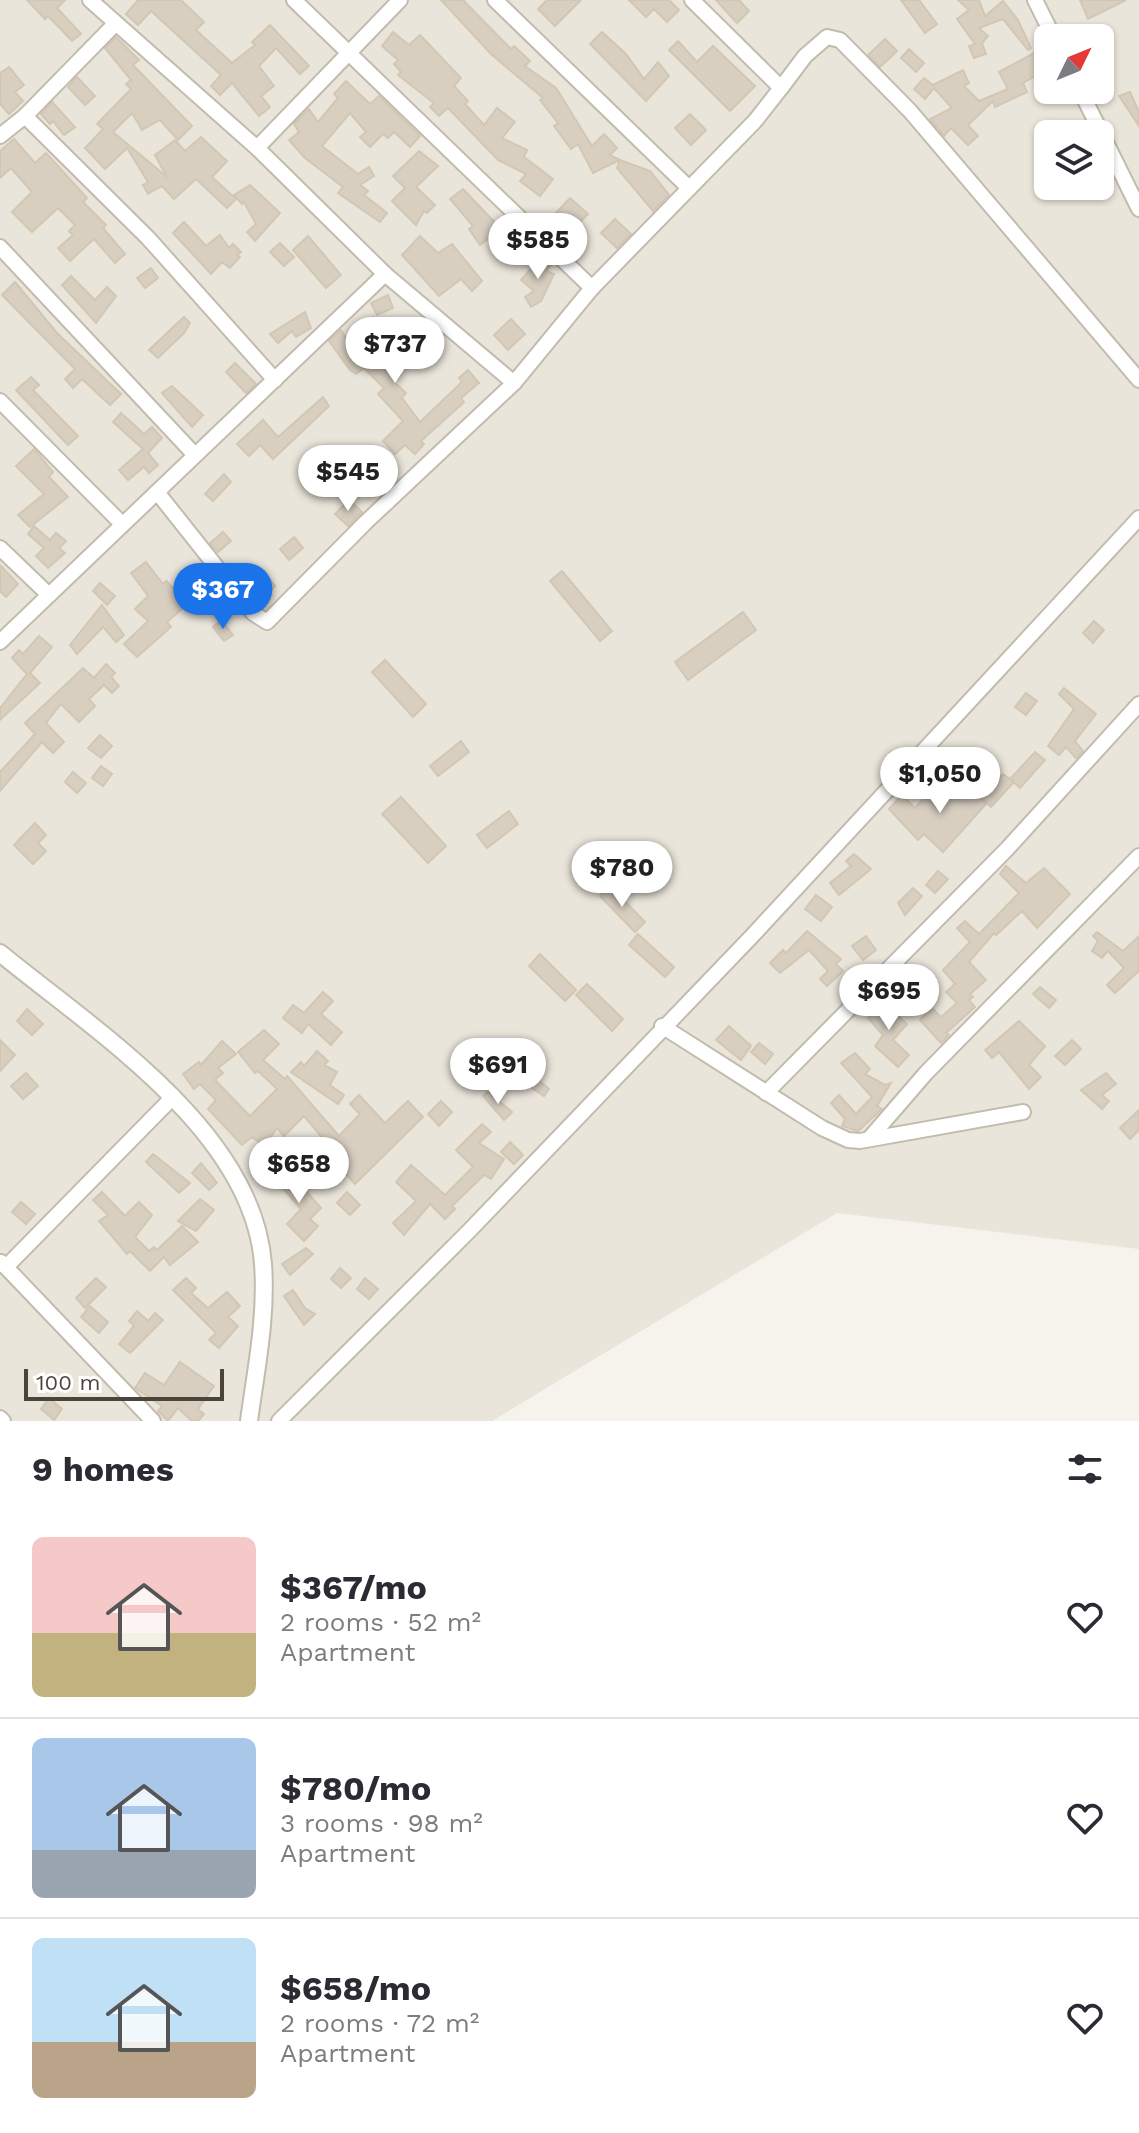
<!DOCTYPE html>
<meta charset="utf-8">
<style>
body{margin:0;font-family:"Work Sans",sans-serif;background:#f7f7f7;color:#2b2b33;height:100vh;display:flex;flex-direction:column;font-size:30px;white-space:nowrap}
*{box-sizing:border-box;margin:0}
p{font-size:26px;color:#7c7c81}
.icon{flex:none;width:44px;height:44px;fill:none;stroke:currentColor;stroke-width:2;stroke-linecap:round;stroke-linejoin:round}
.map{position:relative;height:1421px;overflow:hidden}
.sheet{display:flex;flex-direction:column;background:#fff;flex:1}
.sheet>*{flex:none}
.needle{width:52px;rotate:47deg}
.fabs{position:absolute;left:1034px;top:24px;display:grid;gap:16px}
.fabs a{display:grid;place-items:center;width:80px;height:80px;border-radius:12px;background:#fff;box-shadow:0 2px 6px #0004;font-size:40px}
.scale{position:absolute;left:24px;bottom:20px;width:200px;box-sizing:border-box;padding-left:8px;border:4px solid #4b4439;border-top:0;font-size:22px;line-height:28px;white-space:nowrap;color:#4b4439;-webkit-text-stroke:6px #fff;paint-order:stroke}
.price{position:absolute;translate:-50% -68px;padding:0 18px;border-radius:28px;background:#fff;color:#222;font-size:26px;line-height:52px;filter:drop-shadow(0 2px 4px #0008)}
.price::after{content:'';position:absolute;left:50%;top:48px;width:24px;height:18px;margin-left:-12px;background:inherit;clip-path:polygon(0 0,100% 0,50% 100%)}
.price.on{background:#1a73e8;color:#fff}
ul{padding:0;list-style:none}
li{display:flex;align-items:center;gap:24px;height:200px;padding:0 32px}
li+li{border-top:2px solid #e1e1e2}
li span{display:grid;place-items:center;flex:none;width:224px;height:160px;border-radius:12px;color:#555}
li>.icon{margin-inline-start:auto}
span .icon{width:96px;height:96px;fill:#fffc;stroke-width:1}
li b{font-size:34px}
h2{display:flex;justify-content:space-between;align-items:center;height:96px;padding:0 32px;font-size:34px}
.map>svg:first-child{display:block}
.residential{fill:#eae5da;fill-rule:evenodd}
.building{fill:#d8cfc1;stroke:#d3c7b4;stroke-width:2}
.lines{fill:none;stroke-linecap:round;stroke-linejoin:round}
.minor-casing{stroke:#c2bbae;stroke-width:18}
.tertiary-casing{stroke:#c2bbae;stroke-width:20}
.minor{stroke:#fff;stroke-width:14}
.tertiary{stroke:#fff;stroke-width:16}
</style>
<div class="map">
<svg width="1139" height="1421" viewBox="0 0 1139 1421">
<rect width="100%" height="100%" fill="#f6f3ec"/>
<path class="residential" d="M0 0H1139V1249L837 1213 492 1421H0ZM1048 38H1100V90H1048ZM1048 134H1100V186H1048Z"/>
<g class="building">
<path d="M27 0H65L57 8 81 34 72 41 48 16 45 19Z"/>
<path d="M138 0H181L204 22 196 30 232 63 255 45 252 42 270 25 309 66 300 74 276 48 259 66 274 86 261 96 270 107 259 116 232 83 220 95 211 86 221 75 151 11 138 25 126 14Z"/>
<path d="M441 0H463L511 49 514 46 530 61 525 66 556 88 592 146 604 134 617 148 610 155 620 160 593 173 578 144 571 149 554 126 558 123 540 100 543 98 491 54Z"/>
<path d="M547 0H581L555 26 538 9Z"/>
<path d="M629 0H669L679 10 667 22 654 9 646 17Z"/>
<path d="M716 0H739L749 11 737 23Z"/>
<path d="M901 0H919L937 24 925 33Z"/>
<path d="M958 0H979L985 16 1003 1 1018 20 1031 48 1028 50 1003 19 979 28 988 36 982 43 986 54 974 58 969 46 975 44 957 19 969 10Z"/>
<path d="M1080 0H1126L1088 19Z"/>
<path d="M393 32 409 45 420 35 461 78 454 86 468 101 465 104 484 125 497 108 515 122 502 138 527 150 524 157 553 179 540 196 520 181 526 174 498 160 448 108 439 116 430 107 434 103 398 75 401 72 394 64 398 60 382 46Z"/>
<path d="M602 32 626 54 644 79 658 62 669 76 646 101 590 44Z"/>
<path d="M116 37 139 60 133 65 192 126 178 140 160 120 142 130 132 113 113 132 167 177 155 155 175 140 185 151 201 137 227 161 212 177 236 199 227 208 196 179 174 199 162 186 148 194 143 185 148 182 127 148 105 169 85 148 103 129 97 124 131 89 126 84 131 80 105 48Z"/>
<path d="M885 39 897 51 880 67 868 55Z"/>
<path d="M678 41 697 62 713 46 755 86 730 111 669 50Z"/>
<path d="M909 49 924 63 916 72 901 58Z"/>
<path d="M1034 53 1046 70 1023 83 1027 92 995 107 993 101 968 125 978 136 968 145 951 128 944 136 930 119 952 108 934 88 925 99 914 89 924 78 933 85 963 70 969 83 964 86 979 101 1008 89 999 72Z"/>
<path d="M9 67 24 85 15 92 23 101 9 114 0 104V73Z"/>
<path d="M77 77 95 96 85 105 68 87Z"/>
<path d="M346 81 370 104 379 96 420 136 410 147 394 132 388 138 383 134 370 147 360 137 366 132 350 113 322 146 358 174 369 167 374 176 360 185 368 191 364 195 387 213 380 222 338 193 343 187 305 158 289 140 299 132 294 124 309 109 318 122 338 98 334 94Z"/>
<path d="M1130 92 1139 112V126L1119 96Z"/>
<path d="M52 102 75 127 64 135 53 121 50 124 41 114Z"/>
<path d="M690 114 706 130 691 145 675 128Z"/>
<path d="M14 139 35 163 46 153 87 198 83 202 106 225 103 228 125 254 115 263 94 239 70 261 58 248 73 235 69 231 75 225 58 208 32 232 12 212 32 192 11 168 0 178V151Z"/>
<path d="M419 151 438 166 416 187 435 205 427 213 424 211 416 225 392 201 405 188 393 176Z"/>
<path d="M620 160 650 171 669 195 653 211 617 168Z"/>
<path d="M250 185 280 213 255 241 247 232 256 224 244 202 242 204 234 195Z"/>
<path d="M463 189 501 229 480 245 469 229 473 226 450 199Z"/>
<path d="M570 198 588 214 573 229 556 213Z"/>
<path d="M615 219 631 234 617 248 601 233Z"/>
<path d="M184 222 206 246 220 235 229 248 233 244 241 252 237 255 240 257 230 268 222 262 211 274 173 233Z"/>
<path d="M308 236 341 275 326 288 293 250Z"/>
<path d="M420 236 438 253 452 244 482 281 472 291 461 279 439 296 402 255Z"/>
<path d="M280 243 294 257 284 266 270 252Z"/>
<path d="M543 255 552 264 546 271 554 274 541 301 531 307 525 297 534 291 521 280Z"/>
<path d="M151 268 158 278 145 288 137 278Z"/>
<path d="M71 276 95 300 107 287 116 296 96 323 62 285Z"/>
<path d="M15 282 57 333 121 394 110 405 82 379 73 388 65 379 75 369 2 295Z"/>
<path d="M388 295 393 308 377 315 371 303Z"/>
<path d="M305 312 311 328 296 337 292 331 278 343 270 334Z"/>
<path d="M184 317 190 323 184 333 158 358 149 350Z"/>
<path d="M373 317 395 343 379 355 398 374 392 380 406 393 402 398 420 422 462 382 459 378 468 370 479 383 461 398 464 402 421 441 424 444 415 454 405 445 395 454 383 441 403 421 378 394 384 388 364 368 356 374 350 370 329 341 341 330 346 338Z"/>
<path d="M511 319 525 334 508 350 494 335Z"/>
<path d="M425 337 439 344 429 364 415 357Z"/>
<path d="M235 363 256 384 246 393 226 372Z"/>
<path d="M31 377 39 385 33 390 78 436 68 445 16 390Z"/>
<path d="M172 386 203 415 192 427 162 393Z"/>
<path d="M323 397 329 406 273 459 260 445 249 456 237 444 263 420 278 437Z"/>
<path d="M121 413 144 434 152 427 162 438 148 453 158 465 149 473 144 467 128 480 119 470 143 449 113 422Z"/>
<path d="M34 449 53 472 49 477 68 497 30 527 18 515 44 494 16 466Z"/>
<path d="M224 474 231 482 213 501 205 494Z"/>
<path d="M349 500 362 512 348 526 335 514Z"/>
<path d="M34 526 50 540 56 533 66 541 59 548 65 553 48 568 36 556 44 548 28 534Z"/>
<path d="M223 532 231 541 218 552 210 543Z"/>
<path d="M294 537 303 548 289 560 280 549Z"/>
<path d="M146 562 163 584 166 581 175 590 198 571 212 588 202 597 199 594 167 622 171 627 137 657 124 644 148 621 135 609 148 596 131 573Z"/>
<path d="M0 565 18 584 6 597 0 591Z"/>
<path d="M562 571 612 631 600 641 550 581Z"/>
<path d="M264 573 275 586 265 595 254 582Z"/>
<path d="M100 583 115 596 107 605 93 591Z"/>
<path d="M102 605 124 635 116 642 103 627 77 654 70 645Z"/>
<path d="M743 612 756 630 688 680 675 662Z"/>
<path d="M221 620 233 635 224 641 213 627Z"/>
<path d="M1094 621 1104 630 1093 643 1083 633Z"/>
<path d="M39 636 52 647 30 673 40 683 0 720V708L27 674 12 658 19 650 23 654Z"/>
<path d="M385 660 426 704 413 717 372 672Z"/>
<path d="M106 664 115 673 111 677 119 686 112 693 104 685 89 699 95 706 79 722 61 704 46 723 64 742 53 753 42 742 0 791V772L35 734 25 723 83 668 94 678Z"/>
<path d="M1064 688 1096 714 1075 741 1083 751 1076 758 1066 747 1059 755 1048 746 1074 709 1059 694Z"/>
<path d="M1026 693 1037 701 1026 715 1015 707Z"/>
<path d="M100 735 112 746 101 758 88 748Z"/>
<path d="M461 741 469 752 438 776 430 766Z"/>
<path d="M1035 752 1045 760 1020 788 1010 779Z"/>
<path d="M101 766 112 774 103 786 92 778Z"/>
<path d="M73 772 86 783 77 793 65 782Z"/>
<path d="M1003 774 1014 782 991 807 981 797Z"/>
<path d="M963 780 986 804 943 852 924 834 918 840 889 809 902 795 915 808 925 797 936 807Z"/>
<path d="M401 797 446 846 428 863 382 814Z"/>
<path d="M509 811 518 824 487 848 477 835Z"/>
<path d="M35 823 46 835 38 843 46 851 33 864 14 845Z"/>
<path d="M854 854 871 869 839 895 830 883 851 866 846 861Z"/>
<path d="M1006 866 1026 883 1044 868 1070 894 1037 928 1022 911 996 935 994 933 969 962 986 980 970 994 973 997 969 1000 975 1007 946 1033 949 1035 941 1043 920 1020 932 1008 941 1017 957 1003 946 992 955 984 943 970 970 942 957 928 965 921 979 934 1019 893 1000 874Z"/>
<path d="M938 871 948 879 935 893 926 885Z"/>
<path d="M610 886 645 922 635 932 600 896Z"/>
<path d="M913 888 922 896 905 915 898 903Z"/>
<path d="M816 895 832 907 821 921 805 909Z"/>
<path d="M807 931 841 959 836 964 843 971 827 986 820 979 828 971 809 950 780 973 770 963 783 950 786 953Z"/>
<path d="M1097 932 1123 951 1139 936V971L1115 993 1107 985 1124 968 1108 951 1102 958 1092 951 1098 941 1093 936Z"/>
<path d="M638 934 674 967 665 977 629 945Z"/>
<path d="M866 936 876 950 863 960 852 946Z"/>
<path d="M540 954 576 990 565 1001 529 966Z"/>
<path d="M587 984 623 1019 612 1031 576 995Z"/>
<path d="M1040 987 1056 1000 1049 1008 1033 994Z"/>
<path d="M323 992 333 1001 321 1014 342 1032 331 1045 308 1024 302 1033 283 1018 293 1005 304 1013Z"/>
<path d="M888 999 897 1008 894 1012 907 1024 893 1040 909 1055 898 1067 875 1046 883 1035 868 1018Z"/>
<path d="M27 1009 43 1024 32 1035 17 1021Z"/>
<path d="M1019 1021 1045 1046 1029 1065 1041 1077 1029 1089 999 1052 992 1058 985 1050Z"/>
<path d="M729 1026 751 1046 741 1060 716 1040Z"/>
<path d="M264 1030 279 1044 263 1060 285 1079 287 1076 339 1136 360 1114 350 1104 359 1095 385 1123 408 1101 423 1117 355 1184 340 1167 330 1177 316 1161 330 1147 304 1116 284 1136 277 1128 264 1146 252 1137 242 1145 208 1109 216 1100 200 1084 194 1089 183 1074 199 1062 201 1065 222 1041 236 1054 218 1068 223 1073 215 1080 250 1116 277 1089 258 1071 255 1073 238 1052Z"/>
<path d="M0 1040 15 1055 0 1071Z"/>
<path d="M1072 1040 1081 1049 1065 1065 1055 1056Z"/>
<path d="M759 1043 773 1054 765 1064 751 1052Z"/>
<path d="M317 1051 328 1061 324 1065 337 1072 330 1085 344 1095 338 1104 291 1072 301 1062 304 1066Z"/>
<path d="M855 1053 870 1069 865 1074 885 1085 891 1083 877 1106 882 1109 858 1131 842 1126 845 1119 831 1103 839 1095 856 1114 872 1097 841 1063Z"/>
<path d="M520 1065 549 1089 544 1096 512 1074Z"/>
<path d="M26 1073 38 1086 23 1099 11 1086Z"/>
<path d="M1106 1073 1116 1084 1102 1095 1109 1101 1102 1109 1081 1090Z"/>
<path d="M488 1092 512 1112 504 1120 483 1096Z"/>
<path d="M441 1101 452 1112 439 1126 428 1114Z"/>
<path d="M1139 1110V1130L1130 1139 1120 1128Z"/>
<path d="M482 1124 491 1132 479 1143 504 1159 491 1179 484 1175 452 1206 455 1209 445 1219 430 1204 404 1235 393 1223 416 1201 396 1182 411 1165 445 1195 473 1167 456 1150Z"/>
<path d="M510 1142 523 1155 514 1164 501 1152Z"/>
<path d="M153 1154 190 1183 179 1193 146 1162Z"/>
<path d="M201 1163 217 1183 209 1190 192 1173Z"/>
<path d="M285 1167 321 1208 310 1219 318 1226 304 1241 287 1224 301 1209 274 1178Z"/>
<path d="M102 1192 125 1216 139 1202 152 1215 135 1237 149 1251 154 1247 157 1250 182 1226 198 1242 170 1265 164 1257 150 1271 130 1251 127 1254 99 1221 108 1215 93 1200Z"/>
<path d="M347 1192 360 1205 350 1215 337 1203Z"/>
<path d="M200 1199 214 1210 196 1231 178 1221Z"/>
<path d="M21 1202 35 1214 26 1224 12 1212Z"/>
<path d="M306 1248 313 1254 290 1275 282 1264Z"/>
<path d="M340 1268 351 1278 341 1288 331 1279Z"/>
<path d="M96 1278 106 1287 85 1308 76 1298Z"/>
<path d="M186 1278 196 1288 191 1293 208 1308 227 1292 240 1306 228 1317 238 1326 219 1348 209 1340 216 1333 173 1290Z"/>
<path d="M365 1278 378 1289 369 1299 357 1289Z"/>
<path d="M293 1290 305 1308 315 1314 304 1325 284 1296Z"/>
<path d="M90 1306 108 1322 99 1333 81 1317Z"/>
<path d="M137 1311 148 1321 155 1313 163 1320 130 1353 119 1344 134 1326 129 1321Z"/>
<path d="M180 1362 214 1386 198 1409 204 1414 198 1421H192L178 1408 168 1421 158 1411 162 1406 135 1388 145 1373 164 1385Z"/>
<path d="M49 1398 62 1409 54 1420 41 1409Z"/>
</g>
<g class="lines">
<g class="minor-casing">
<g id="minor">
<path d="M90 0 257 148 385 274 514 383 366 522 267 622 253 613 157 492"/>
<path d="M294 0 592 288"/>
<path d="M495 0 689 188"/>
<path d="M1035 0 1054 38"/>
<path d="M781 88 805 56 827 37 840 40 910 111 1139 380"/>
<path d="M1080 90 1139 209"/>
<path d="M25 116 148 238 275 380"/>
<path d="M0 136 25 116 115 24"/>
<path d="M257 148 400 0"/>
<path d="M0 247 194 454"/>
<path d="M514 383 592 288 755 121 781 88 692 0"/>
<path d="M0 401 122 524"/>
<path d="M0 548 49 595"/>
<path d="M0 642 385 274"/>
<path d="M662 1026 822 1128 848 1140 860 1141 1023 1112"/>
<path d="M766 1093 1007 849 1139 704"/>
<path d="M869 1139 926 1073 1139 856"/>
<path d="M1 1262 153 1421"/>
<path d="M6 1267 173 1097"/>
<path d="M0 1418 3 1421"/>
<path d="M279 1421 469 1231 753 935 1139 518"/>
</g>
</g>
<g class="tertiary-casing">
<path id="tertiary" d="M0 953C95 1031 253 1131 263 1264 267 1317 256 1369 249 1421"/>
</g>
<use href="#minor" class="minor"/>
<use href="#tertiary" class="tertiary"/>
</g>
</svg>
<div class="fabs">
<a><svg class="needle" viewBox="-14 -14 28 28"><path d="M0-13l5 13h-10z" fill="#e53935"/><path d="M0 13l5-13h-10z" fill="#7c7c81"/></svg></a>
<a><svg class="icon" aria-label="layers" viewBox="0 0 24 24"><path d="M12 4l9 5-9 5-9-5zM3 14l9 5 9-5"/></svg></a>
</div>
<div class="scale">100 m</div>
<b class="price" style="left:538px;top:281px">$585</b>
<b class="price" style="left:395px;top:385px">$737</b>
<b class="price" style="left:348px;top:513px">$545</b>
<b class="price on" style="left:223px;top:631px">$367</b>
<b class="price" style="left:940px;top:815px">$1,050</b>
<b class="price" style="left:622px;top:909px">$780</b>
<b class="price" style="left:889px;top:1032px">$695</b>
<b class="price" style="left:498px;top:1106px">$691</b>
<b class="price" style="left:299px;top:1205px">$658</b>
</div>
<section class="sheet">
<h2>9 homes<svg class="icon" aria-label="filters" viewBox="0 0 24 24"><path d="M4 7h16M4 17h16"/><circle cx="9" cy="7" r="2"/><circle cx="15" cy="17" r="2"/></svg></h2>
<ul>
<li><span style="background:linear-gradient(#f6c9c9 60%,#c2b280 0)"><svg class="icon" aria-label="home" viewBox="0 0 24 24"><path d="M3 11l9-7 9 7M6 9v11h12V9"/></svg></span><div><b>$367/mo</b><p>2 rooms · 52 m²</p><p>Apartment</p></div><svg class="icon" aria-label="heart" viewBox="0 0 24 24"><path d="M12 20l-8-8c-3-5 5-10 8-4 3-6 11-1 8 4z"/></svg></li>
<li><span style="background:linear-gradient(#a9c7e8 70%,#9aa5b1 0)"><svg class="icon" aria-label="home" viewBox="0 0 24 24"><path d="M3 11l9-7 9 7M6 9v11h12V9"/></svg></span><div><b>$780/mo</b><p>3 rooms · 98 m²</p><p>Apartment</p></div><svg class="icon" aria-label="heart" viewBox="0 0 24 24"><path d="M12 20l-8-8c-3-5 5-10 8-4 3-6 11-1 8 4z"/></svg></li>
<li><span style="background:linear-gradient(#bfe0f5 65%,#b9a48a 0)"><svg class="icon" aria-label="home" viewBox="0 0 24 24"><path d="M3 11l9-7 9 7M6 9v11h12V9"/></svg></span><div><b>$658/mo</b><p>2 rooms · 72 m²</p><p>Apartment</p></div><svg class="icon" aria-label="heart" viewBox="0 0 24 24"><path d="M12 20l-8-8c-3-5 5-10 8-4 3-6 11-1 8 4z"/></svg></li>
</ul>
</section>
